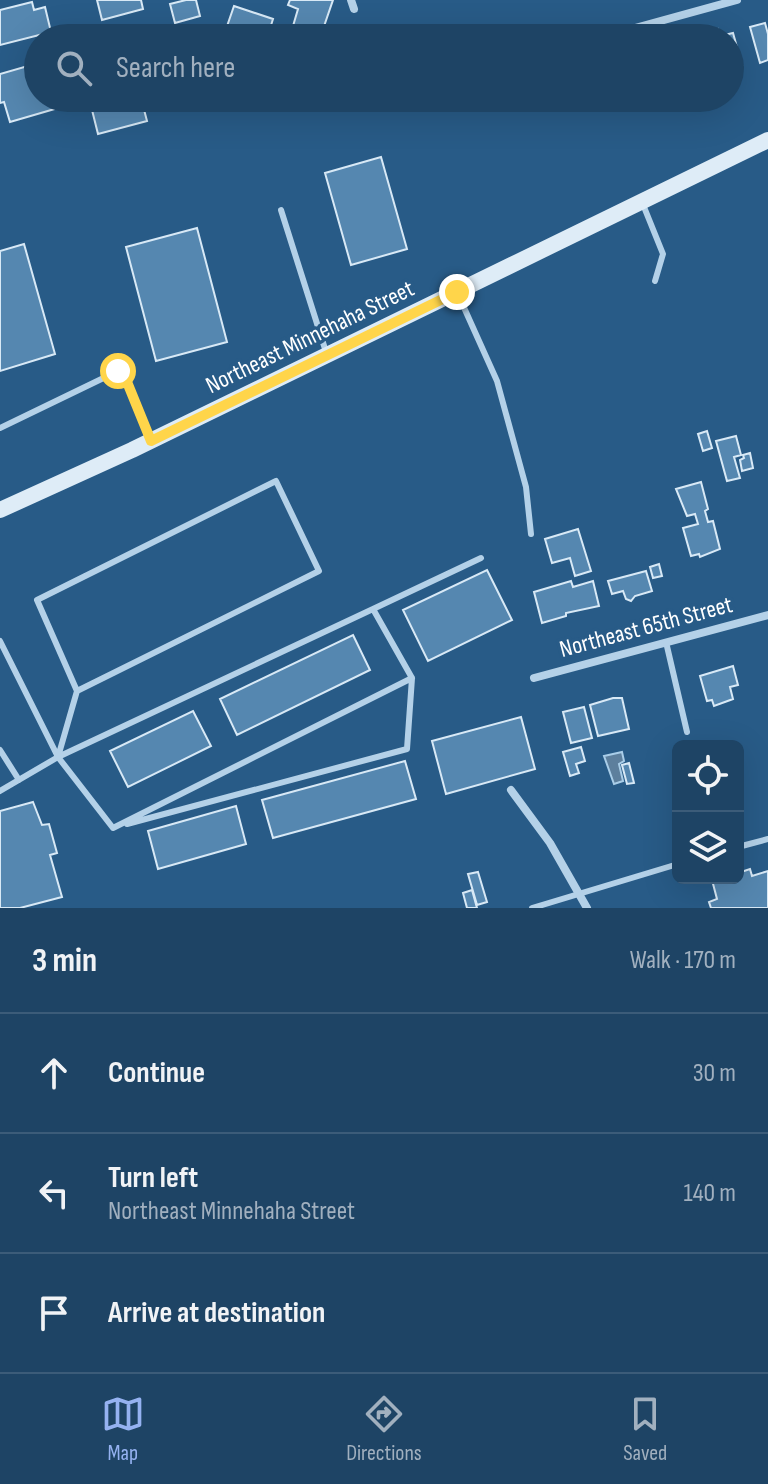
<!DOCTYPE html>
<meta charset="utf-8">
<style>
:root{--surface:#1e4465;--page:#2b4e6e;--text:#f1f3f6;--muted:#a1b0bf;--line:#3c5c79;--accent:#95b2f1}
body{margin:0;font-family:"Sofia Sans Condensed",sans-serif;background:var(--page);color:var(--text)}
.controls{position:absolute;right:24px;bottom:24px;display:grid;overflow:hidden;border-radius:12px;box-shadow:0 8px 32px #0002}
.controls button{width:72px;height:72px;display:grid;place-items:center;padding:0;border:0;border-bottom:2px solid var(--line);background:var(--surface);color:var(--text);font:40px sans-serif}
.stop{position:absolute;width:24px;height:24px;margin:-18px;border:6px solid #ffd54a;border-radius:50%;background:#fff}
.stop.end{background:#ffd54a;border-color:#fff;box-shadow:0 2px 8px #0008}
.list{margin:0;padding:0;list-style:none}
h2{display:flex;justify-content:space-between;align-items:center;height:104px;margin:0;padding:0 32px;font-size:34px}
h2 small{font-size:26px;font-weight:400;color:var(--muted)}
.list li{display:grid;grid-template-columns:52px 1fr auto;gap:24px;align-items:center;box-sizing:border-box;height:120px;padding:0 32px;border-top:2px solid var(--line)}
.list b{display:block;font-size:30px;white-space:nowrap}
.list p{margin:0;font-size:26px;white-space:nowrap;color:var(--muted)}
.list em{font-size:26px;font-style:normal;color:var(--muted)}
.icon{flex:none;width:44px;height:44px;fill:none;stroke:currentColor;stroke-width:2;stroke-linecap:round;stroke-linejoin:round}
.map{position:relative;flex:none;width:768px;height:908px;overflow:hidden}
.search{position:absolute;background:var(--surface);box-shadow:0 8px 32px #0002;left:24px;right:24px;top:24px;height:88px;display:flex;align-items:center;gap:20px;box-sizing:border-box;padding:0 28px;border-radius:44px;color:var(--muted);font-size:30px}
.sheet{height:464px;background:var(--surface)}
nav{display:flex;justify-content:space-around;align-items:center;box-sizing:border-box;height:112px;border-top:2px solid var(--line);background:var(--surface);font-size:22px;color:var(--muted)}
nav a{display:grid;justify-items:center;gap:4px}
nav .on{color:var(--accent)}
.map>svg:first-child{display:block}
.water{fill:#5d7f9d;stroke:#a9cde8;stroke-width:2}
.building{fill:#5587b0;stroke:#d8e9f6;stroke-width:2}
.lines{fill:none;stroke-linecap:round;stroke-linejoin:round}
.service{stroke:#b4d1e8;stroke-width:6}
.minor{stroke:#b4d1e8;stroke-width:8}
.secondary{stroke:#deecf7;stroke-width:16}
.route{stroke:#ffd54a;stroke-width:10}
.labels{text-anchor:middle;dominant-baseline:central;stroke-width:7;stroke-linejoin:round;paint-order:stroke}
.street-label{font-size:24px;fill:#fff;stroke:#285b87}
</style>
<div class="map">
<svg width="768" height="908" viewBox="0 0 768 908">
<rect width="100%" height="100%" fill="#285b87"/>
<path class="water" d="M622,752L624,761L619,764L623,781L614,784L604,756Z"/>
<path class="building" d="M97,0H141L143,9L102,20Z
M186,0H196L200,16L175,23L170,4Z
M290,0H333L321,35L293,26L298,9L288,5Z
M32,2L34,10L45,7L51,32L0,45V10Z
M234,6L273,19L267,38H232L224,35Z
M765,23L768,34V60L760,63L750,27Z
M718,29L720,36L733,33L742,65L730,69V38H711L709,32Z
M38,63V98H81L82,101L10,122L4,102L0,103V74Z
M135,98H141L147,121L98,134L92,110Z
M381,157L407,249L351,265L325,173Z
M197,228L227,342L156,361L126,247Z
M24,244L55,354L0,371V251Z
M707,431L712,448L703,451L698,434Z
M736,436L741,455L734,457L740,478L727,481L716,441Z
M750,453L753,468L742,471L740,460L744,458L743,455Z
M701,482L708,509L705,511L708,522L713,521L720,549L700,557L699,554L691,556L683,528L698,524L695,514L687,516L676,489Z
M578,529L591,571L575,576L570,558L552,563L545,539Z
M659,564L662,576L653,578L650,567Z
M487,570L512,620L428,661L403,610Z
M646,571L652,591L635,596L631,601L626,599L623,591L612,594L608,581Z
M571,581L573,587L593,581L599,606L566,613V616L542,623L534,592Z
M353,635L370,670L237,735L220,699Z
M733,666L738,685L730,687L733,699L714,706L712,700L707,701L700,676Z
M613,698H622L629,729L598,736L590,705Z
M584,707L592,738L571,743L563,712Z
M193,711L211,746L128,787L110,751Z
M521,717L535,769L446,794L432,741Z
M581,747L585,761L576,764L579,773L570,776L563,752Z
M405,761L416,799L273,838L262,800Z
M629,763L634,783L627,784L622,765Z
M33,802L42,825L49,824L57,853L50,855L62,897L20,908H0V811Z
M236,806L246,844L158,869L148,831Z
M750,869L752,876L768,871V908H711L709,902L717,899L712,880L738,878V873Z
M478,872L487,902L477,905L468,874Z
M472,890L477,908H467L463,893Z"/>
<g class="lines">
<path class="service" d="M642,202L663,254L655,281
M281,210L326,352
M457,292L497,381L526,487L531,534
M0,428L118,371L125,377L150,437
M373,609L481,558
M0,641L58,757L113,828L412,678L373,609L58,757L0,791
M666,642L687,732
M0,750L19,780
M58,757L77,691L319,571L276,481L37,600L77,691
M127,824L407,749L412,678
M738,847L768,839
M532,908L678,864"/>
<path class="minor" d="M351,0L354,9
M635,28L737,0
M534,678L768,615
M511,790L550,843L587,908"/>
<path class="secondary" d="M0,510L132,450L768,140"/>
</g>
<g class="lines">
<path class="route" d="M118,371L125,377L151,441L457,292"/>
</g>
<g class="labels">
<g class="street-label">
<text transform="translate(310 337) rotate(-26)">Northeast Minnehaha Street</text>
<text transform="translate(646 627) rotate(-15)">Northeast 65th Street</text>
</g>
</g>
</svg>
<div class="controls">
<button><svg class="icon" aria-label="locate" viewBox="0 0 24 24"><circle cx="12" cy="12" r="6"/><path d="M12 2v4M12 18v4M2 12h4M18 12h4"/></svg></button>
<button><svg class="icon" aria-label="layers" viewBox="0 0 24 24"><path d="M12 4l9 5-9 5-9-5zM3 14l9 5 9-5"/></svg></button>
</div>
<div class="stop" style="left:118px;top:371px"></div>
<div class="stop end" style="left:457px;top:292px"></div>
<div class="search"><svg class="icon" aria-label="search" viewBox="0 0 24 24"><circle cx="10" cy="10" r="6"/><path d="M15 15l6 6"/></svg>Search here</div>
</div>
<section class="sheet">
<h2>3 min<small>Walk · 170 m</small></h2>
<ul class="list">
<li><svg class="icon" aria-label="ahead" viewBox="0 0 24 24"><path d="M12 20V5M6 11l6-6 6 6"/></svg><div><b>Continue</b></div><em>30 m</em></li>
<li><svg class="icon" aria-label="left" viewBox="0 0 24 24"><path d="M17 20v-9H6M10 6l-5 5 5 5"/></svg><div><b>Turn left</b><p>Northeast Minnehaha Street</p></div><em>140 m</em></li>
<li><svg class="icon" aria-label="arrive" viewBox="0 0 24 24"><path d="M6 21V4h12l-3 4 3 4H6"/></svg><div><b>Arrive at destination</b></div></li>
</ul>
</section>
<nav>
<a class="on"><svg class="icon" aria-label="map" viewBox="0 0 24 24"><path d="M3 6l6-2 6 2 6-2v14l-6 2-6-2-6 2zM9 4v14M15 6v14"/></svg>Map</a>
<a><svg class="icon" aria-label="directions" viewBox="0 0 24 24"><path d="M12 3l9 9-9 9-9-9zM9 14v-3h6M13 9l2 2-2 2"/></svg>Directions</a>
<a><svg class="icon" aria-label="saved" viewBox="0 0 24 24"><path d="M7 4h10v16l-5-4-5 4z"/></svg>Saved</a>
</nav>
